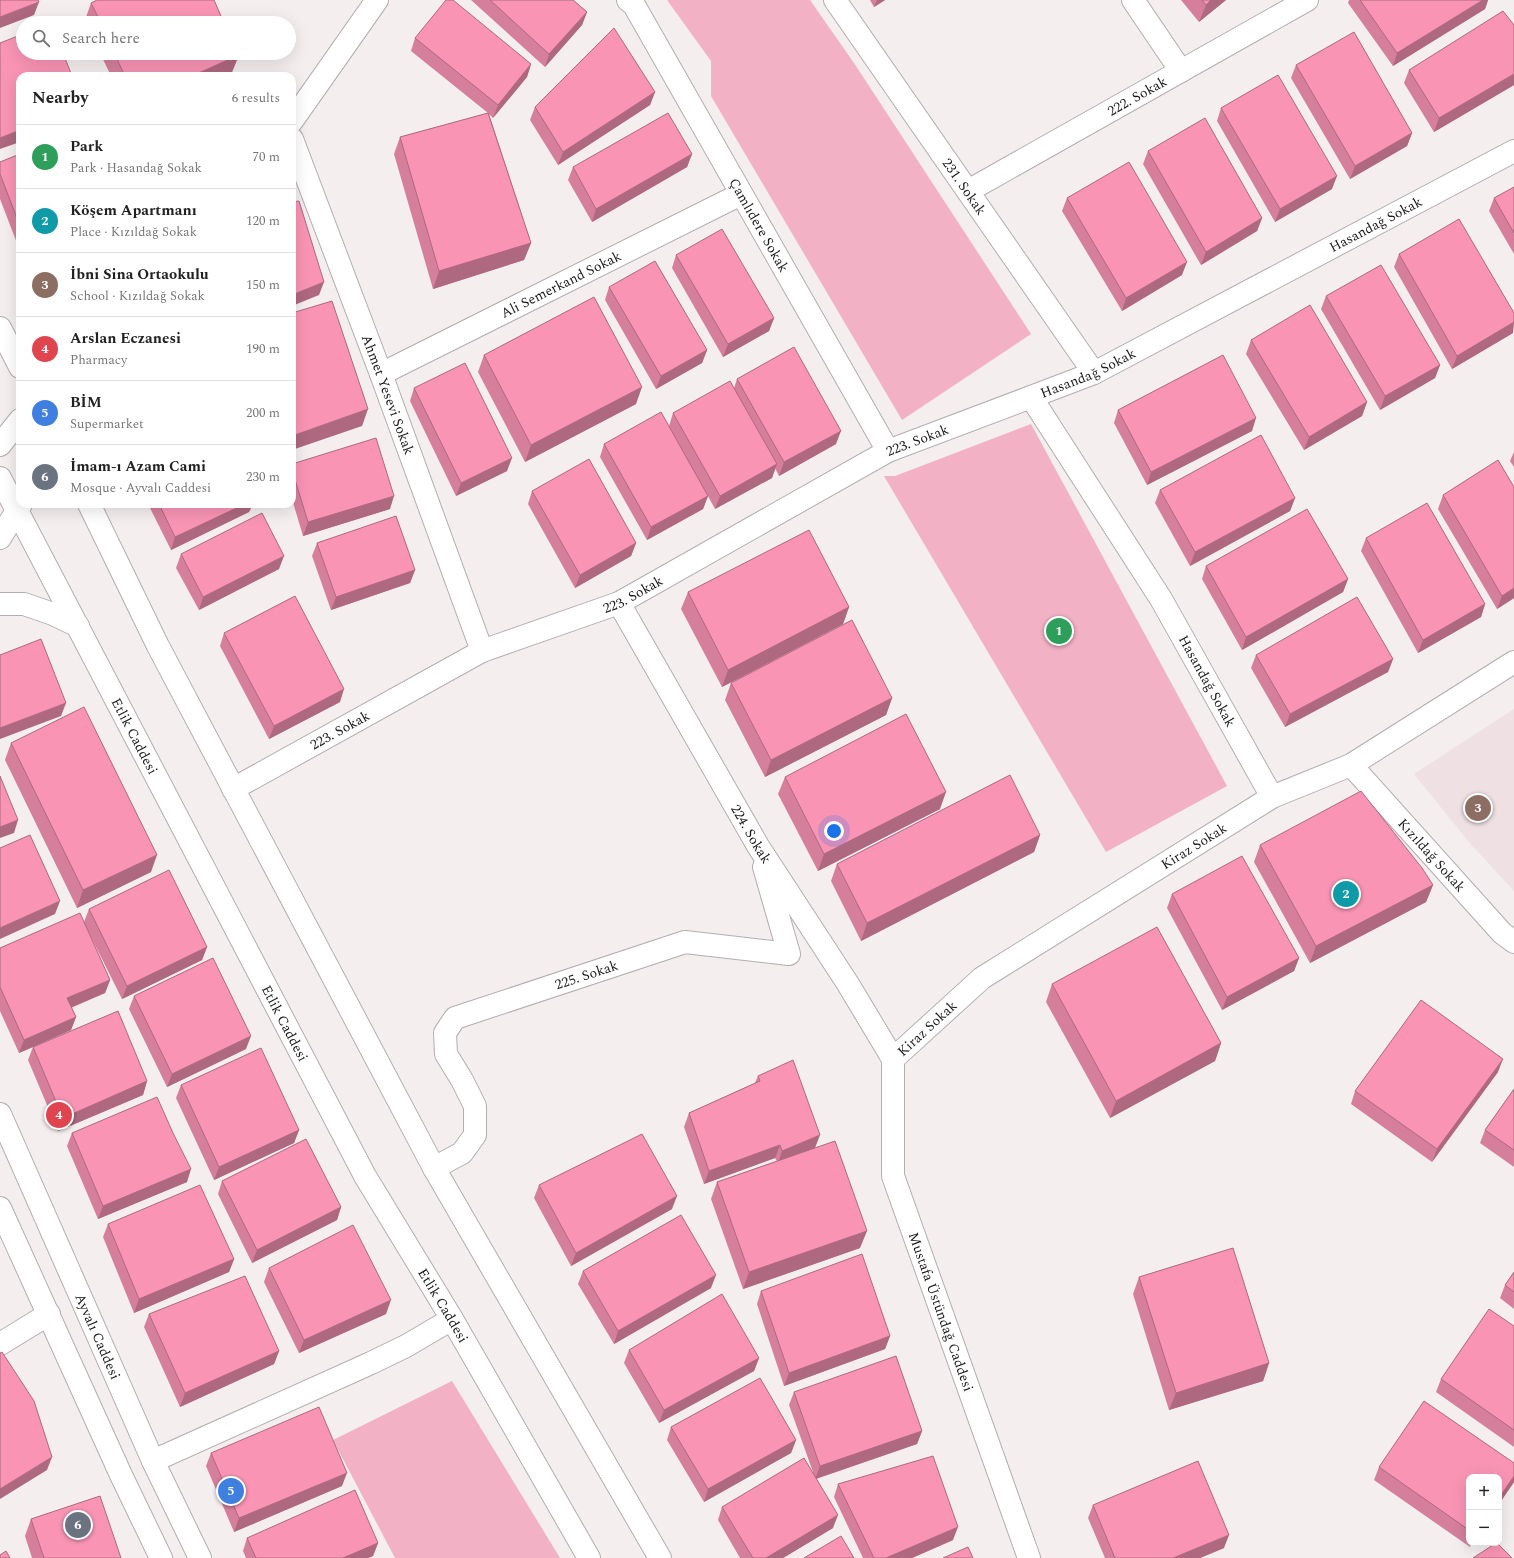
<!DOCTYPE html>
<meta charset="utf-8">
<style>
:root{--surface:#fff;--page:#f6f6f6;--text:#222;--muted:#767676;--line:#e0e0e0;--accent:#7c3aed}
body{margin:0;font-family:Spectral,serif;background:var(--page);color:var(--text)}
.controls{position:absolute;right:12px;bottom:12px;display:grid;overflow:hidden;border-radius:8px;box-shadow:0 4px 16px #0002}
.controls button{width:36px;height:36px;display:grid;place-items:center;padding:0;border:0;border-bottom:1px solid var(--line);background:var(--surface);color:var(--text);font:20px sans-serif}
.you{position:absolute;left:834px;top:831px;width:14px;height:14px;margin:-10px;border:3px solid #fff;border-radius:50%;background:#1a73e8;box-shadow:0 0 0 6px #1a73e833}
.badge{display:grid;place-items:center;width:26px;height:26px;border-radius:50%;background:var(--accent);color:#fff;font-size:13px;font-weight:700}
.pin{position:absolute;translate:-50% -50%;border:2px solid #fff;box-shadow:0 1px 4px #0006}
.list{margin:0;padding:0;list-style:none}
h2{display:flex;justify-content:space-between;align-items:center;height:52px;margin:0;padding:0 16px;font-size:17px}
h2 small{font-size:13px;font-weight:400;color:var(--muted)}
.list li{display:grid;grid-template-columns:26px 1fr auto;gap:12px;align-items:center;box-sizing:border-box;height:64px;padding:0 16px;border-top:1px solid var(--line)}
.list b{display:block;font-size:15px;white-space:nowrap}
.list p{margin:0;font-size:13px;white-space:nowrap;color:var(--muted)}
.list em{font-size:13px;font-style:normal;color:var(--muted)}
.icon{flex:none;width:22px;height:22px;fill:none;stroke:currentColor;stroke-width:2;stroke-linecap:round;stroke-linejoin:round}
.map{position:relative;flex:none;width:1514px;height:1558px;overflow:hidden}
.search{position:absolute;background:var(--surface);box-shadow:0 4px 16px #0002;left:16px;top:16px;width:280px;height:44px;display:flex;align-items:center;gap:10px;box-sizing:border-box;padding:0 14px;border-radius:22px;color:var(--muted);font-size:15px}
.panel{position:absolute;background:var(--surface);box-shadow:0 4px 16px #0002;left:16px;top:72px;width:280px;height:436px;border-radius:12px}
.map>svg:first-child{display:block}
.built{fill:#efe0e4}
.green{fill:#f2b1c5}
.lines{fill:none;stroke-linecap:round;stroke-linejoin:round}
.minor-casing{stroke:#b3adae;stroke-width:24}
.tertiary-casing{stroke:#b3adae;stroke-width:24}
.secondary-casing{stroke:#b3adae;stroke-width:24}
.primary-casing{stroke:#b3adae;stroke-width:24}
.minor{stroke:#fff;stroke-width:22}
.tertiary{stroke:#fff;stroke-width:22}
.secondary{stroke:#fff;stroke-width:22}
.primary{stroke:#fff;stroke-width:22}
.wall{fill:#d67f9c}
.shaded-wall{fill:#ae687f}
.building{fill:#f994b5;stroke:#ae687f}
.labels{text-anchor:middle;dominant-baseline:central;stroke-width:3;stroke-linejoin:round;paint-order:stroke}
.street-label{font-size:14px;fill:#1a1818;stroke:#fff}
</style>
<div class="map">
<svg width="1514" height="1558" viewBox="0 0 1514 1558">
<rect width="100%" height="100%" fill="#f4eeef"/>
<path class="built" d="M1514,709V891L1469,842L1414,774Z"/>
<path class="green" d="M667,0H810L856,66L1031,334L902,420L711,96V61Z
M1031,424L1227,786L1106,852L884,476H895Z
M452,1381L560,1558H395L333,1440Z"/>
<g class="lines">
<g class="minor-casing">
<g id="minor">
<path id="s1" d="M628,0L634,5L888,451"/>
<path id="s2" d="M835,0L1094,373"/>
<path d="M1133,0L1181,71"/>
<path id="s3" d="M292,139L381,374L482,651"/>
<path id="s4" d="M968,191L1307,0"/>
<path id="s5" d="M381,374L741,194"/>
<path id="s6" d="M619,603L758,846L848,984L893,1059L982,978L1272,797L1351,765L1514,662"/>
<path id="s7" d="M233,789L482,651L619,603L888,451L1031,397"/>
<path id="s8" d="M1272,797L1161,599L1031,397L1094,373L1514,151"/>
<path id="s9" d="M434,1168L462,1153L475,1135V1106L462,1080L446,1054L445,1033L455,1018L685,942L789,954L764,867"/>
<path d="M0,1344L49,1314"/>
<path d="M153,1461L371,1363L406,1346L452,1319"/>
</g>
</g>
<g class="tertiary-casing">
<g id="tertiary">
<path id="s10" d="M1351,765L1502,933L1514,942"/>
<path id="s11" d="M893,1059V1176L1029,1558"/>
</g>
</g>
<g class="secondary-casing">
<g id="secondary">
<path d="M292,121L377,0"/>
<path d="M0,445L20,420"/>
<path d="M0,538L21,504"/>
<path d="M0,604H24L53,614L78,626"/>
<path id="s12" d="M0,1114L153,1461L200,1558"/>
<path d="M0,1208L121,1475L161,1558"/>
</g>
</g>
<g class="primary-casing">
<g id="primary">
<path d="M0,328L20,367"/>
<path id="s13" d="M0,478L365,1176L452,1319L589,1558"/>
<path d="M89,504L158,646L434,1168L660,1558"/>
</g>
</g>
<use href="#minor" class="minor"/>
<use href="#tertiary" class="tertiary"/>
<use href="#secondary" class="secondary"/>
<use href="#primary" class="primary"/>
</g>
<path class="wall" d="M471,0H573L587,12L582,25L545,67Z
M870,0H885L874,7Z
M1181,0H1226L1199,22Z
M1349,0H1488L1485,9L1393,66L1348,3Z
M91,3L224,23H87L85,20Z
M1514,25V85L1434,132L1404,83L1409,70Z
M415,38L531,64L527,77L493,118L489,114L531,243L524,260L433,289L394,154L400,137L488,113L411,51Z
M100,53H238L239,55L232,72L224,76H111Z
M1296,65L1412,133L1407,146L1350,179L1291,78Z
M655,92L650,105L558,165L530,120L535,107Z
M1221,108L1332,189L1275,222L1217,121Z
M1148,151L1262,218L1257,231L1201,265L1143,164Z
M20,154V251L0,199V162Z
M692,154L687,167L592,222L568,180L573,167Z
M1514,187V254L1489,211L1494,198Z
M1067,198L1182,275L1122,311L1062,211Z
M1399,254L1513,333L1452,369L1394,267Z
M676,255L774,318L769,331L723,357L672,268Z
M609,287L707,350L702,363L656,389L605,300Z
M1326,296L1440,365L1435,378L1380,410L1321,309Z
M1251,340L1367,402L1362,416L1304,450L1246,354Z
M484,355L636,404L525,462L478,372Z
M737,379L836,444L779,476L775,468L772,478L715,509L708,496L703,509L647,540L600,457L604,444L669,426L673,413L734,388Z
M414,388L507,471L456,496L410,401Z
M1118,410L1252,431L1147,485L1114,423Z
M1514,452V467L1510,461Z
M292,464L390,509L303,536L292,499Z
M1514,487V598L1497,609L1438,509L1443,495Z
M1160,490L1295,498L1290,511L1190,566L1155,503Z
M532,491L636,543L631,556L575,588L528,504Z
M148,504H253L249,512L171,550Z
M1366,538L1485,604L1481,617L1418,653L1361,551Z
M317,543L415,570L410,583L331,610L312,556Z
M181,554L279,569L199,610L176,568Z
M1206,566L1348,579L1343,592L1242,650L1202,579Z
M688,592L849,607L843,624L722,687L681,609Z
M224,633L340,702L269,739L220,646Z
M1256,655L1393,659L1388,672L1285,727L1251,668Z
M731,683L892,698L886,715L765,777L725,700Z
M11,743L151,872L77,908L5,760Z
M785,777L940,809L818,871L778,794Z
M1040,835L1034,852L861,941L831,881L837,864Z
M1260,845L1433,885L1426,902L1310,963L1254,862Z
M1172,894L1299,958L1294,971L1222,1010L1167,908Z
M89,909L207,947L202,960L122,999L84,923L110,980L105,993L71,1008L76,1017L71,1030L34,1046L147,1081L143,1095L58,1131L28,1060L33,1047L19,1053L0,1011V948L84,922Z
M1052,984L1221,1043L1215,1061L1110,1118L1046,1002Z
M134,996L246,1049L167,1087L129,1009Z
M1498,1072L1432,1162L1351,1104L1355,1091Z
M758,1076L815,1148L860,1248L743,1289L711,1199L717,1182L777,1161L775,1158L704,1184L684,1127L689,1113L755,1083Z
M181,1085L299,1130L294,1143L214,1180L176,1098Z
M1514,1089V1167L1480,1143L1485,1130Z
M72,1133H173L187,1182L98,1219L67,1146Z
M222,1181L341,1207L337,1220L252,1263L218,1194Z
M539,1185L672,1209L571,1266L534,1198Z
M108,1224L234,1259L229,1272L134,1313L103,1237Z
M269,1268L386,1314L299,1353L264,1282Z
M583,1271L711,1288L614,1344L578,1284Z
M1514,1272V1309L1500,1298L1505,1285Z
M1139,1277L1269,1363L1263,1381L1169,1410L1133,1294Z
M761,1291L890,1336L885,1349L784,1386L757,1304Z
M149,1314L279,1351L274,1364L180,1407L144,1327Z
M1514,1326V1447L1436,1392L1441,1379Z
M629,1350L759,1358L754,1371L659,1423L624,1363Z
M794,1392L922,1431L917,1444L816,1479L833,1528L783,1558H740L718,1520L722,1507L813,1472L789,1405Z
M671,1427L796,1440L791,1453L704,1502L667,1440Z
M211,1453L342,1486L234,1532L206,1466Z
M1514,1463V1482L1499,1504V1477H1469V1543H1472L1470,1547L1374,1480L1379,1467Z
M838,1484L953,1540L912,1558H863L834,1497Z
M1093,1505L1224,1548L1200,1558H1105L1088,1518Z
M31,1519L121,1558H32L25,1536Z
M247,1538L378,1543L373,1556L368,1558H246L243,1551Z"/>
<path class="shaded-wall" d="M877,0H885L874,7Z
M1211,0H1226L1199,22L1206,5Z
M1483,0H1488L1485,9L1393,66L1397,53Z
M39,2L34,15L0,28V17Z
M587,12L582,25L545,67L549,54Z
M239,55L232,72L224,76H192Z
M531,64L527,77L493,118L498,105Z
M1514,74V85L1434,132L1439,118Z
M655,92L650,105L558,165L563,152Z
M20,130V142L0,149V138Z
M1412,133L1407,146L1350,179L1355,166Z
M692,154L687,167L592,222L596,209Z
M1337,176L1332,189L1275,222L1280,209Z
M1262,218L1257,231L1201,265L1206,252Z
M531,243L524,260L433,289L439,271Z
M1187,262L1182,275L1122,311L1126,298Z
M324,282L319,295L292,306V295Z
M774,318L769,331L723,357L728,344Z
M1514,322L1513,333L1452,369L1457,356Z
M707,350L702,363L656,389L661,376Z
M1440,365L1435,378L1380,410L1385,396Z
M642,387L636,404L525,462L531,445Z
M1367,402L1362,416L1304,450L1309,437Z
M368,409L362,426L292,450V436Z
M1256,418L1252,431L1147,485L1151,472Z
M841,431L836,444L779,476L784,462Z
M512,458L507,471L456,496L461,483Z
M777,464L772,478L715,509L720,496Z
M394,496L390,509L303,536L308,522Z
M708,496L703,509L647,540L651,527Z
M1295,498L1290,511L1190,566L1195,552Z
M245,504H253L249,512L171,550L175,537Z
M636,543L631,556L575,588L580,575Z
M284,556L279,569L199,610L203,597Z
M415,570L410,583L331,610L336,597Z
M1348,579L1343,592L1242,650L1246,637Z
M1514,588V598L1497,609L1502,596Z
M1485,604L1481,617L1418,653L1423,640Z
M849,607L843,624L722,687L728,670Z
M1393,659L1388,672L1285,727L1290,714Z
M344,689L340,702L269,739L274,726Z
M892,698L886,715L765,777L771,760Z
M66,703L61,716L0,739V728Z
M946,792L940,809L818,871L824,854Z
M18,820L14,833L0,838V827Z
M1040,835L1034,852L861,941L867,923Z
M157,855L151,872L77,908L83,890Z
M1433,885L1426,902L1310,963L1316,946Z
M60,901L55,914L0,939V928Z
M207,947L202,960L122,999L127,986Z
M1299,958L1294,971L1222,1010L1227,997Z
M110,980L105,993L62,1011L67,998Z
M76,1017L71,1030L19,1053L24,1040Z
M251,1036L246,1049L167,1087L172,1074Z
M1221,1043L1215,1061L1110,1118L1116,1101Z
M1503,1059L1498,1072L1432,1162L1437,1149Z
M147,1081L143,1095L58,1131L63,1118Z
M299,1130L294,1143L214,1180L219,1167Z
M820,1135L815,1148L778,1164L782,1151Z
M780,1145L775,1158L704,1184L709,1171Z
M191,1169L187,1182L98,1219L103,1206Z
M677,1196L672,1209L571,1266L576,1253Z
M341,1207L337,1220L252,1263L257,1250Z
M867,1231L860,1248L743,1289L749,1272Z
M234,1259L229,1272L134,1313L139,1299Z
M716,1275L711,1288L614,1344L618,1331Z
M391,1300L386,1314L299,1353L304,1340Z
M890,1336L885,1349L784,1386L789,1373Z
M279,1351L274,1364L180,1407L185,1393Z
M759,1358L754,1371L659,1423L664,1410Z
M1269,1363L1263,1381L1169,1410L1176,1393Z
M922,1431L917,1444L815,1479L820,1466Z
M796,1440L791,1453L704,1502L708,1489Z
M52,1457L47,1470L0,1499V1489Z
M347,1473L342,1486L234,1532L239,1518Z
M1514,1476V1482L1499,1504V1498Z
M838,1515L833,1528L783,1558H766Z
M958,1527L953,1540L912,1558H886Z
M1229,1535L1224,1548L1200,1558H1173Z
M378,1543L373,1556L368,1558H343Z"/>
<path class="building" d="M0,0H38L39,2L0,17Z
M97,0H214L224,23H101L91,3Z
M446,0H453L531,64L498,105L415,38Z
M490,0H573L587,12L549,54Z
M1202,0H1211L1206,5Z
M1360,0H1483L1397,53Z
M1503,11L1514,25V74L1439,118L1409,70Z
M614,28L655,92L563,152L535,107Z
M1354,32L1412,133L1355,166L1296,65Z
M23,34V53H63L72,76H20V130L0,138V43Z
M114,53H238L239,55L192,76H125Z
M1278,75L1337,176L1280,209L1221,108Z
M488,113L531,243L439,271L400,137Z
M668,113L692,154L596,209L573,167Z
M1205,118L1262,218L1206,252L1148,151Z
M20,154V226L0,174V162Z
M1129,162L1187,262L1126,298L1067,198Z
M1514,187V233L1494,198Z
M299,201L324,282L292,295V202Z
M1459,219L1514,313V322L1457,356L1399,254Z
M722,229L774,318L728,344L676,255Z
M655,261L707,350L661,376L609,287Z
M1381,265L1440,365L1385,396L1326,296Z
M594,297L642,387L531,445L484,355Z
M332,301L368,409L292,436V313Z
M1310,305L1367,402L1309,437L1251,340Z
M794,347L841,431L784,462L737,379Z
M1223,355L1256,418L1151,472L1118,410Z
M465,363L512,458L461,483L414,388Z
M730,381L777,464L720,496L673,413Z
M661,412L708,496L651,527L604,444Z
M1261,435L1295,498L1195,552L1160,490Z
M376,438L394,496L308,522L292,470V464Z
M589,459L636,543L580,575L532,491Z
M1498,460L1514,487V588L1502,596L1443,495Z
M1427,503L1485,604L1423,640L1366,538Z
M159,504H245L175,537Z
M1307,509L1348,579L1246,637L1206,566Z
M262,513L284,556L203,597L181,554Z
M396,516L415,570L336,597L317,543Z
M809,530L849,607L728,670L688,592Z
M295,596L344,689L274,726L224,633Z
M1357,597L1393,659L1290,714L1256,655Z
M852,620L892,698L771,760L731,683Z
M41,639L66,703L0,728V655Z
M84,707L157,855L83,890L11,743Z
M906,714L946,792L824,854L785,777Z
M1010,775L1040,835L867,923L837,864Z
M0,776L18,820L0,827Z
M1361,791L1422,868L1433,885L1316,946L1260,845Z
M30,835L60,901L0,928V848Z
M1242,856L1299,958L1227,997L1172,894Z
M169,870L207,947L127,986L89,909Z
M80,913L110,980L67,998L76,1017L24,1040L0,987V948Z
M1157,927L1221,1043L1116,1101L1052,984Z
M213,958L251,1036L172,1074L134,996Z
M1421,1000L1503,1059L1437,1149L1355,1091Z
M118,1011L147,1081L63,1118L33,1047Z
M261,1048L299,1130L219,1167L181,1085Z
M793,1060L820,1135L782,1151L780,1145L709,1171L689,1113L760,1081L758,1076Z
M1514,1089V1150L1485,1130Z
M157,1097L173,1133L191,1169L103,1206L72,1133Z
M642,1134L677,1196L576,1253L539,1185Z
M306,1139L341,1207L257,1250L222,1181Z
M835,1141L867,1231L749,1272L717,1182Z
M200,1185L234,1259L139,1299L108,1224Z
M681,1215L716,1275L618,1331L583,1271Z
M353,1225L391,1300L304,1340L269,1268Z
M1233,1248L1269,1363L1176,1393L1139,1277Z
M862,1254L890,1336L789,1373L761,1291Z
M1514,1272V1292L1505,1285Z
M245,1276L279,1351L185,1393L149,1314Z
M722,1294L759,1358L664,1410L629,1350Z
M1489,1309L1514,1326V1430L1441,1379Z
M2,1352L34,1401L52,1457L0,1489V1353Z
M896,1356L922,1431L820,1466L794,1392Z
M760,1378L796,1440L708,1489L671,1427Z
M1424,1401L1514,1463V1476L1499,1498V1477H1469V1530L1379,1467Z
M319,1407L347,1473L239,1518L211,1453Z
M933,1456L958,1527L886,1558H874L838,1484Z
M804,1458L838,1515L766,1558H753L722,1507Z
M1198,1461L1229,1535L1173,1558H1115L1093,1505Z
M355,1490L378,1543L343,1558H256L247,1538Z
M100,1496L121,1558H44L31,1519Z
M841,1536L854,1558H804Z
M1496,1543H1497L1512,1558H1473Z
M968,1547L973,1558H943Z
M6,1551L10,1558H0V1555Z"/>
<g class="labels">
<g class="street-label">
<text stroke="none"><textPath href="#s4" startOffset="194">222. Sokak</textPath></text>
<text stroke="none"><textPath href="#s2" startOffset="227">231. Sokak</textPath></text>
<text stroke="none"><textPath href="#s8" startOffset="853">Hasandağ Sokak</textPath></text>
<text stroke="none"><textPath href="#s1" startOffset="261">Çamlıdere Sokak</textPath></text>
<text stroke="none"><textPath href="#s5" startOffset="201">Ali Semerkand Sokak</textPath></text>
<text stroke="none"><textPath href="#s8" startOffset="529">Hasandağ Sokak</textPath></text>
<text stroke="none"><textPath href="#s3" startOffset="273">Ahmet Yesevi Sokak</textPath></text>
<text stroke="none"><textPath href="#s7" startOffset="770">223. Sokak</textPath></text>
<text stroke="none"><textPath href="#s7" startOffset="446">223. Sokak</textPath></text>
<text transform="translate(1207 681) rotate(61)">Hasandağ Sokak</text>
<text stroke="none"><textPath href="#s7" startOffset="122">223. Sokak</textPath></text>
<text stroke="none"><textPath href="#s13" startOffset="291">Etlik Caddesi</textPath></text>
<text stroke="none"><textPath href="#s6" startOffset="266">224. Sokak</textPath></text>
<text stroke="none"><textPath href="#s6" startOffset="902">Kiraz Sokak</textPath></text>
<text stroke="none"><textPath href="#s10" startOffset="121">Kızıldağ Sokak</textPath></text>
<text stroke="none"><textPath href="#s9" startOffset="320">225. Sokak</textPath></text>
<text stroke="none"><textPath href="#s13" startOffset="615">Etlik Caddesi</textPath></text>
<text stroke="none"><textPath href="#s6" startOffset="578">Kiraz Sokak</textPath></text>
<text stroke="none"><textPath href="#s13" startOffset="939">Etlik Caddesi</textPath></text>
<text stroke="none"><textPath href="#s11" startOffset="261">Mustafa Üstündağ Caddesi</textPath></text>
<text stroke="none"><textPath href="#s12" startOffset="243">Ayvalı Caddesi</textPath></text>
</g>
</g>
</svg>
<div class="controls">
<button>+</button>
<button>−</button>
</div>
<div class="you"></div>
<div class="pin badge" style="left:1059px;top:631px;background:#2e9e5b">1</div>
<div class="pin badge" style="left:1346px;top:894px;background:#0f9aa8">2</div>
<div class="pin badge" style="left:1478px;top:808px;background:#8d6e63">3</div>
<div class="pin badge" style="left:59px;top:1115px;background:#e0444e">4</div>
<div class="pin badge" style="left:231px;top:1491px;background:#3f7fe0">5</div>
<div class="pin badge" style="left:78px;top:1525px;background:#6b7280">6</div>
<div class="search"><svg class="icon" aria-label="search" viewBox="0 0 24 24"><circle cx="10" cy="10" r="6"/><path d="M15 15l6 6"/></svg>Search here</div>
<section class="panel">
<h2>Nearby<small>6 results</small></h2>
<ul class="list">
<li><span class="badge" style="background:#2e9e5b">1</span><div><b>Park</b><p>Park · Hasandağ Sokak</p></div><em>70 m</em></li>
<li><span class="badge" style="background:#0f9aa8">2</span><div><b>Köşem Apartmanı</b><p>Place · Kızıldağ Sokak</p></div><em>120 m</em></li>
<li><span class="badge" style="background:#8d6e63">3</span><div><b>İbni Sina Ortaokulu</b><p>School · Kızıldağ Sokak</p></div><em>150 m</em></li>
<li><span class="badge" style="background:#e0444e">4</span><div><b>Arslan Eczanesi</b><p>Pharmacy</p></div><em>190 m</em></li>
<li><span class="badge" style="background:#3f7fe0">5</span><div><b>BİM</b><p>Supermarket</p></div><em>200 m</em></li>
<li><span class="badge" style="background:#6b7280">6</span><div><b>İmam-ı Azam Cami</b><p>Mosque · Ayvalı Caddesi</p></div><em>230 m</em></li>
</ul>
</section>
</div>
